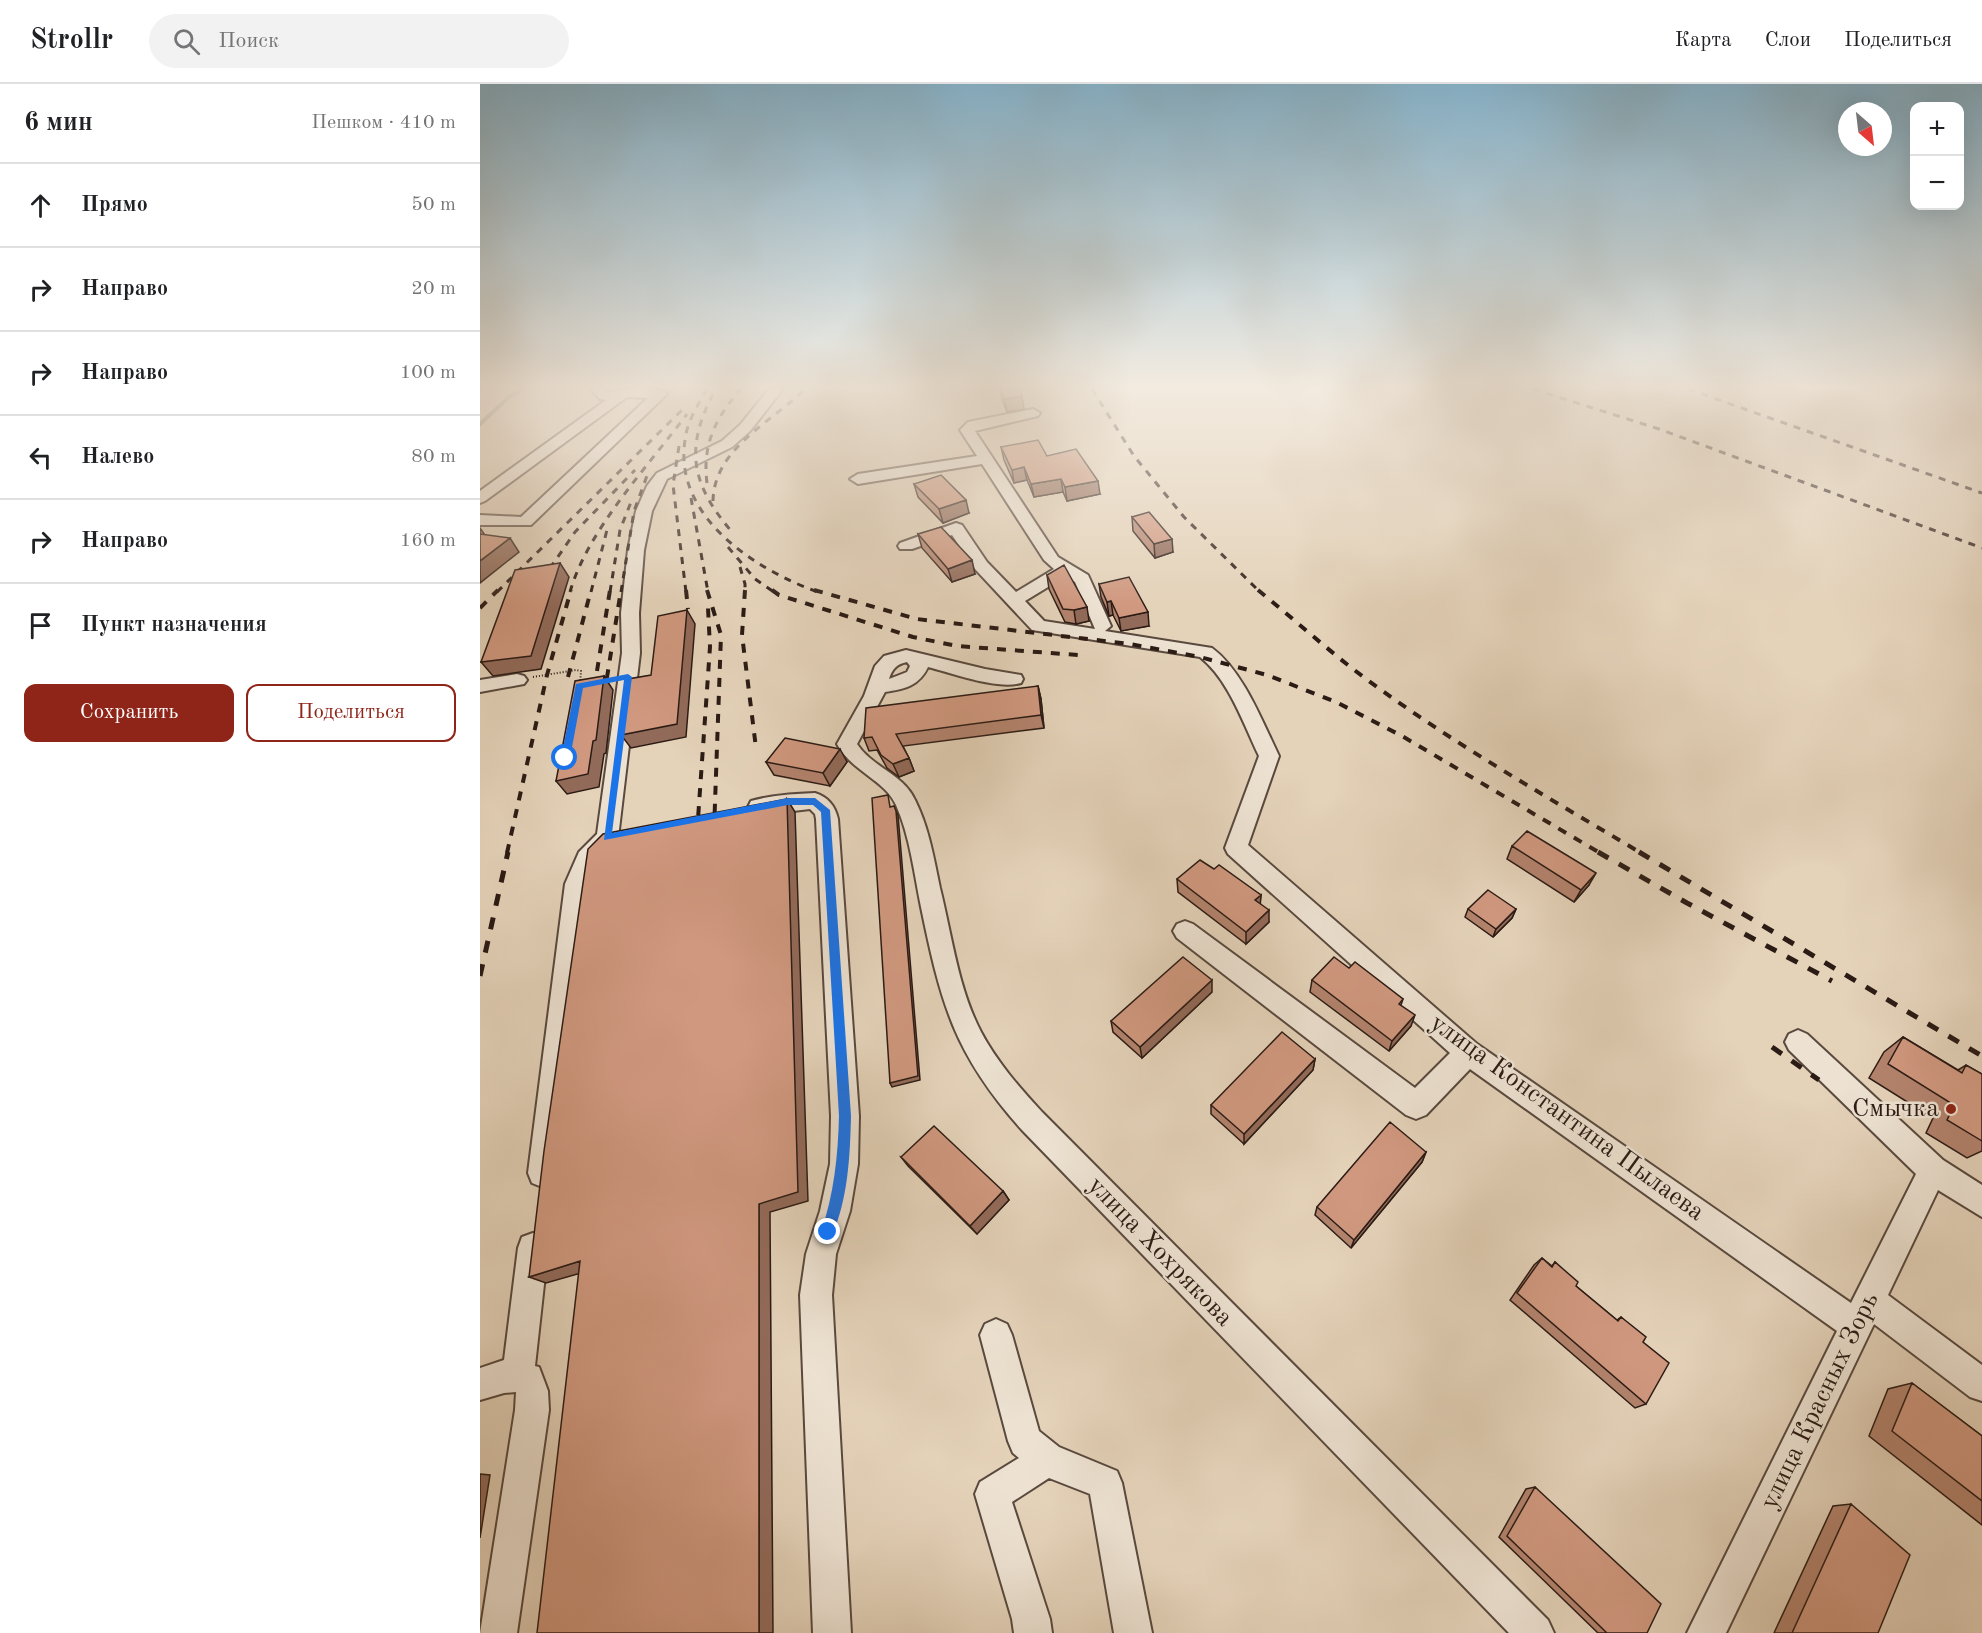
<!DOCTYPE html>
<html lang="ru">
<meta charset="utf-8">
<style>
:root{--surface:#fff;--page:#f2f2f2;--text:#202124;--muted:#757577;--line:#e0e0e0;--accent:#8f2418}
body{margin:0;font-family:"Old Standard TT",serif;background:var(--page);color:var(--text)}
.controls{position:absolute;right:18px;top:18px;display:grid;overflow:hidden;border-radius:12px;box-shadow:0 6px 24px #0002}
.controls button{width:54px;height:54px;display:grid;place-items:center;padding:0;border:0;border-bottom:2px solid var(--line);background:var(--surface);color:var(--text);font:30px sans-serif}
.compass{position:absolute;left:1358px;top:18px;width:54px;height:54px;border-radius:50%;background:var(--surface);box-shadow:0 6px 24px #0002;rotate:152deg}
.stop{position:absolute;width:18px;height:18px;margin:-14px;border:4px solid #1a73e8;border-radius:50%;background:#fff}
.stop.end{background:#1a73e8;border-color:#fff;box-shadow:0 2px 6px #0008}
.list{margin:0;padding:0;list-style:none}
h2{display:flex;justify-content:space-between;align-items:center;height:78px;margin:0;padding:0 24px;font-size:26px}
h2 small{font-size:20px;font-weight:400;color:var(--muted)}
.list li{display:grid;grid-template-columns:39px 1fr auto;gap:18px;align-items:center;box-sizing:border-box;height:84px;padding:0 24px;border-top:2px solid var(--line)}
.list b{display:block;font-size:22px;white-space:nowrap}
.list em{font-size:20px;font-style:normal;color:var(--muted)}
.actions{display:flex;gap:12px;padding:18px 24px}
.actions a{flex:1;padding:14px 0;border:2px solid var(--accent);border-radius:12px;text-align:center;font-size:21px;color:var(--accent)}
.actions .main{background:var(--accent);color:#fff}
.icon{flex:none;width:33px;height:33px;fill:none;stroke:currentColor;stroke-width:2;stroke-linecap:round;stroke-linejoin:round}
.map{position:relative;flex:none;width:1502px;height:1549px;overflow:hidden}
header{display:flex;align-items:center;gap:36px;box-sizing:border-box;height:84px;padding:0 30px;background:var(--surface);border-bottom:2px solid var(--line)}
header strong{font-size:28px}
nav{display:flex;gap:33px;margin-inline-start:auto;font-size:21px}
.search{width:420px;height:54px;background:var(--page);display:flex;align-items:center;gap:15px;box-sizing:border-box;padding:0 21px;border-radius:33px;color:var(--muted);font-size:22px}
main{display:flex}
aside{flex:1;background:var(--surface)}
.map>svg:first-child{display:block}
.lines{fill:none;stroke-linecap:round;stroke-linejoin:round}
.stream{stroke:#6b7970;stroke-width:4}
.minor-casing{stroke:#59493e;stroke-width:4}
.path{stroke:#2b1b15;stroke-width:2;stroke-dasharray:1 2;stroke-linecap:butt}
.minor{fill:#ede2d2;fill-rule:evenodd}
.rail-far2{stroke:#2b1b15;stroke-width:3;stroke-dasharray:7 7;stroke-linecap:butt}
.rail-far1{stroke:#2b1b15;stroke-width:4;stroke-dasharray:9 9;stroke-linecap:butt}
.rail{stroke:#2b1b15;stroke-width:5;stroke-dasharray:12 12;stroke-linecap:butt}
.wall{fill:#b3836d;stroke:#2b1b15;stroke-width:1.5}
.shaded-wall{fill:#926a59;stroke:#2b1b15;stroke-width:1.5}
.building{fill:#d0987f;stroke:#2b1b15;stroke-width:1.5}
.route{fill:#1a73e8}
.poi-dot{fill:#8f2418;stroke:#ede2d2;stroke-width:2}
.labels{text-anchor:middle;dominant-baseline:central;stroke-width:5;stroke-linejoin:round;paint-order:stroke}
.near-poi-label{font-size:26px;fill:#2b1b15;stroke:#ede2d2;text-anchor:end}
.near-street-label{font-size:26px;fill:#2b1b15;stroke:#ede2d2}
</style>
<header>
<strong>Strollr</strong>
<div class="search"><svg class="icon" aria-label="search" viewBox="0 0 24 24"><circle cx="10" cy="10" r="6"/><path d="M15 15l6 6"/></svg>Поиск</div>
<nav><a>Карта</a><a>Слои</a><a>Поделиться</a></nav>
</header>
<main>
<aside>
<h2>6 мин<small>Пешком · 410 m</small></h2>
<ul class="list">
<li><svg class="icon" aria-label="ahead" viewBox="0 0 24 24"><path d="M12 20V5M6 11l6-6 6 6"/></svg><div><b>Прямо</b></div><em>50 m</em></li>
<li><svg class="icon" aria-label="right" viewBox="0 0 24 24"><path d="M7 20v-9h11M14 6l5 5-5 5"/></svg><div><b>Направо</b></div><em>20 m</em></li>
<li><svg class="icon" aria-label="right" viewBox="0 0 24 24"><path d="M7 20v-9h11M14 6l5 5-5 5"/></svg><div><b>Направо</b></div><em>100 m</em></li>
<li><svg class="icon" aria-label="left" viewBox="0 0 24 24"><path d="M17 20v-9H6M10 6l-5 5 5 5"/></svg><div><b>Налево</b></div><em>80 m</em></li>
<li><svg class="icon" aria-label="right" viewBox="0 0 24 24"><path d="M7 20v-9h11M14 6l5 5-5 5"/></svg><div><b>Направо</b></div><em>160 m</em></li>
<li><svg class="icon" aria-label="arrive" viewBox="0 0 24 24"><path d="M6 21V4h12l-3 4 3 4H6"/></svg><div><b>Пункт назначения</b></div></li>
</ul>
<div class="actions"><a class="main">Сохранить</a><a>Поделиться</a></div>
</aside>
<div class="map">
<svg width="1502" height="1549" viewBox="0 0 1502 1549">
<rect width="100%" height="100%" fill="#e4d2b9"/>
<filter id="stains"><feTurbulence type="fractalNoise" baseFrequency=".00333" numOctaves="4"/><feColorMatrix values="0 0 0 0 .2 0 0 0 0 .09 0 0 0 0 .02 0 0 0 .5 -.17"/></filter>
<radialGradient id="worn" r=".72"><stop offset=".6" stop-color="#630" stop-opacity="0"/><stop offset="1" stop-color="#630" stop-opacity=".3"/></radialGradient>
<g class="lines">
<path class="stream" d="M0,340L29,313L42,305"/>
<g class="minor-casing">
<path id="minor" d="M110,305H125L128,308C141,305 177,301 187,310L51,441H0V431L41,433L168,314L147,313L5,417L0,419V407L126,316L120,315Z
M289,305H303L270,347L252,363L187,395L172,427L164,466L159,529L160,569L138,754L119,775L107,800L76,1089L72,1099L62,1103L52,1099L48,1089L85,800L99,768L117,750L142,569L141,529L148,466L156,427L167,402L177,389L242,357L260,341Z
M553,325L560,329L558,332L495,347L578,473L608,491L631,542L625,547L732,564C763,587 782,637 799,672L768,761L997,960L1371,1219L1436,1090L1309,966L1305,958L1309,950L1318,946L1327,950L1463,1076L1502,1101V1133L1458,1106L1408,1211L1502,1281V1317L1490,1313L1394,1240L1246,1549H1207L1357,1247L990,985L946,1031L936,1035L926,1031L697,854L693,847L697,840L705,837L713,840L935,1004L970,969L748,770L745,764L779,672C763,639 749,596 720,573L552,546L495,485L472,451L432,465H420L418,462L420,459L476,439L482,441L507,478L536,508L574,485L564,476L502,380L378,400L370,395L378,390L497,372L480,346L488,338ZM586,492L595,498L615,545L564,537L545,517Z
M426,566L505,585L541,591L543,595L541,599C517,606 472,589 448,583C439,602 425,605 405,608L377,660C392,683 423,690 435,716C449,744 454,775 460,804C472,852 478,904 501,948C517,978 539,1003 562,1028L1068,1536L1074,1549H1029L542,1046C474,970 461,920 441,823C434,789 430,752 416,721C405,696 371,687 357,660L384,612L395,582L404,572ZM427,578L430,582L427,588L409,595C412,585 417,580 427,578Z
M37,590L44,592L47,596L44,600L0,608V596Z
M335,709C348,713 355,722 358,735L379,1032L378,1080L370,1127L356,1170L352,1211L371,1549H333L320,1211L326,1170L340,1127L350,1080L351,1032L336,735L335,730L330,725L279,731L271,729L268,723L271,717C292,711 314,710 335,709Z
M53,1149L64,1153L68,1164L55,1282L59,1283L68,1307L69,1326L37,1549H0L35,1326L36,1308L24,1309L0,1316V1284L24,1276L38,1164L42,1153Z
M516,1235L527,1240L532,1251L559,1347L579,1363L637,1387L642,1399L672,1549H634L610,1410L569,1394L532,1418L570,1535L572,1549H534L532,1535L495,1410L500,1398L539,1374L533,1369L528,1357L500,1251L505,1240Z"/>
</g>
<path class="path" d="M53,593L96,586L101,587L100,600"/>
<use href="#minor" class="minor"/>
<path class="rail-far2" d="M227,305C218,321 207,337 205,356C193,433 276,486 338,508
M612,305L654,372L704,433L780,508
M1053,305L1179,345L1502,464
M1208,305L1502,409
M233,310C204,366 212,401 252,448
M199,362L193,401L206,508
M227,399C222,360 236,333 261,305
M211,414L228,508
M233,417C234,364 292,338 325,305
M248,463L275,495L294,508
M260,483L265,500V508
M62,496L95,448L155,386
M17,508L202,326
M90,508C107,447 169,381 207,330
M111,508L128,442
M130,508L140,446L151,418
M141,508L154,427L168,389"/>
<path class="rail-far1" d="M206,506L208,525
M227,506L241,551L234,747
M265,506L262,551L276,664
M292,506L299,511L433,553L477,562L598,571
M334,506L437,535L650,560L720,573L787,591L856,618L922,652L1120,769
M778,506C810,532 841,560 873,585C963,654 1064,711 1161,769
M0,524L18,506
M117,587L130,506
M88,593L111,506
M124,612L141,506
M217,749L230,563L228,524
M27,769L67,591L91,506"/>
<path class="rail" d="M1118,768L1207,819L1352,897
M1159,768L1502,972
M0,892L28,768
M1292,963L1339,996"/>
</g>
<path class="wall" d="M520,305L544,325L527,328L522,315Z
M521,363L567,372L620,410L587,417L583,408L554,413L547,396L534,399L524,376Z
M434,400L489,429L463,439L438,413Z
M652,433L693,468L675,474L653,447Z
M438,450L495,490L472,498L442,464Z
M567,491L609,537L596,540L585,538L569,505Z
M619,500L669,542L641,547L633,531L629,532L621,513Z
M558,602L561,615L564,644L423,662L429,674L434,687L419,693L407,684L397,666L389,667L384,654Z
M286,678H367L350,702L294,691Z
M1032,762L1109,801L1094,818L1027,775Z
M734,785L781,811L780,819L789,838L766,860L698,808L697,795Z
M988,825H1036L1032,834L1013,853L985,833Z
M869,884L923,915L921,921L931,942L909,967L830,908L832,896Z
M732,908L662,974L633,948L631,937Z
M1423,953L1478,986L1486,981L1502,990V1067L1487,1074L1446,1049L1453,1034L1389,994L1404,968Z
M835,975L833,986L764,1060L731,1030V1021Z
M946,1068L942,1078L871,1164L835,1131L837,1123Z
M421,1073L523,1107L529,1116L497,1150L428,1082Z
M1062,1174L1072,1182L1075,1178L1096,1202L1137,1236L1141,1233L1163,1258L1166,1320L1155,1324L1030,1216L1054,1181Z
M1432,1299L1502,1352V1441L1389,1352L1408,1305Z
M1055,1403L1167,1549H1118L1019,1453L1046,1405Z
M1371,1420L1398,1549H1294L1353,1422Z"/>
<path class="shaded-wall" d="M542,312L544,325L527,328L525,315Z
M544,383L547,396L534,399L532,386Z
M581,395L583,408L554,413L551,400Z
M618,397L620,410L587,417L585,403Z
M486,416L489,429L463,439L459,425Z
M0,444L5,451L0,454Z
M30,454L39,468L0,499V477Z
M692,455L693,468L675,474L674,460Z
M492,476L495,490L472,498L468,485Z
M80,479L89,493L61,585L13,592L1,578Z
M631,517L633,531L629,532L627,518Z
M607,523L609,537L596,540L594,526Z
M207,526L215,540L206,653L151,664L141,651Z
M668,528L669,542L641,547L639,534Z
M124,592L133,606L126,669L124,670L119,703L87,710L76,697Z
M558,602L561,615L564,644L561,631Z
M360,665L367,678L350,702L343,689Z
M429,674L434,687L419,693L413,680Z
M307,715L315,728L328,1117L290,1128L293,1549H279V1120Z
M416,727L418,731L440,996L412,1003L410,999Z
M1116,789L1109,801L1094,818L1101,806Z
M781,811L780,824L775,816Z
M1036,825L1032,834L1013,853L1016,845Z
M789,826V838L766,860V848Z
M732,896V908L662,974L660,963Z
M935,931L931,942L909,967L912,957Z
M835,975L833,986L764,1060V1050Z
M946,1068L942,1078L871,1164L874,1156Z
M523,1107L529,1116L497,1150L490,1142Z
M100,1177L115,1185L66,1199L49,1193Z
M0,1390L10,1391L0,1454Z"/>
<path class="building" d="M520,305H539L542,312L525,315Z
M558,356L567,372L596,365L618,397L585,403L581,395L551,400L544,383L532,386L521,363Z
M461,391L486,416L459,425L434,400Z
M669,428L692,455L674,460L652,433Z
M461,443L492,476L468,485L438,450Z
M0,450L30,454L0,477Z
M80,479L51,572L1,578L35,486Z
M584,481L607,523L594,526L583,525L567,491Z
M649,493L668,528L639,534L631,517L627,518L619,500Z
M207,526L197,640L141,651L148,595L171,591L178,532Z
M124,592L116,656L113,657L108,690L76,697L95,597Z
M558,602L561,631L416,650L429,674L413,680L401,671L392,653L384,654L386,624Z
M305,654L360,665L343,689L286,678Z
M408,711L410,723L414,722L416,727L438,992L410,999L392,714Z
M307,715L318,1108L279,1120V1549H57L100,1177L49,1193L64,1067L108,765L123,750Z
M1047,747L1116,789L1101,806L1032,762Z
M720,776L734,785L739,781L781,811L775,816L789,826L766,848L697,795Z
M1008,806L1036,825L1016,845L988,825Z
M703,873L732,896L660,963L631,937Z
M854,873L869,884L875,878L923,915L919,920L935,931L912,957L832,896Z
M802,948L835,975L764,1050L731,1021Z
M1423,953L1482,989L1486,981L1502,990V1057L1467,1036L1474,1021L1408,980Z
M910,1038L946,1068L874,1156L837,1123Z
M454,1042L523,1107L490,1142L421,1073Z
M1062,1174L1072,1183L1075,1178L1098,1198L1096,1202L1138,1237L1141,1233L1166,1253L1163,1258L1189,1279L1166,1320L1037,1209Z
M1432,1299L1502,1352V1417L1412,1347Z
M1055,1403L1181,1520L1167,1549H1127L1027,1452Z
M1371,1420L1430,1471L1398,1549H1312Z"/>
<linearGradient id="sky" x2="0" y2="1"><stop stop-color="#87b6d0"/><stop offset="0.58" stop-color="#f3ebe0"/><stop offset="1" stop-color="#f3ebe0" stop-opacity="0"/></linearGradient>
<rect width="1502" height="522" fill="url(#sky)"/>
<path class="route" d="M148,590L152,593L132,749L308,714H335L350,726L371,1032C370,1073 368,1114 352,1152L348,1154L343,1152L341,1148C354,1110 358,1072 359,1032L341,728L333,721H308L124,756L144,596L103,604L90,674L85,677L81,674L96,600Z"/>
<circle class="poi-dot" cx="1471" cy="1025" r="6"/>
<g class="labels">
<g class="near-poi-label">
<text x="1459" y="1025">Смычка</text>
</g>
<g class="near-street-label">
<text transform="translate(1087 1034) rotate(36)">улица Константина Пылаева</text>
<text transform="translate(680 1168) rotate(46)">улица Хохрякова</text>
<text transform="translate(1340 1317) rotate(-64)">улица Красных Зорь</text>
</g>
</g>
<rect width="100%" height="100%" filter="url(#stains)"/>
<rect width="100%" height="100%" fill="url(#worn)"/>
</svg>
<div class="controls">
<button>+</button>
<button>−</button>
</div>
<svg class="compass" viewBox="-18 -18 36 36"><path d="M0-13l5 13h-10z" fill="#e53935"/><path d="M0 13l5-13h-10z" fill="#757577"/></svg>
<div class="stop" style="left:85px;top:674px"></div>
<div class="stop end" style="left:348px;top:1148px"></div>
</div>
</main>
